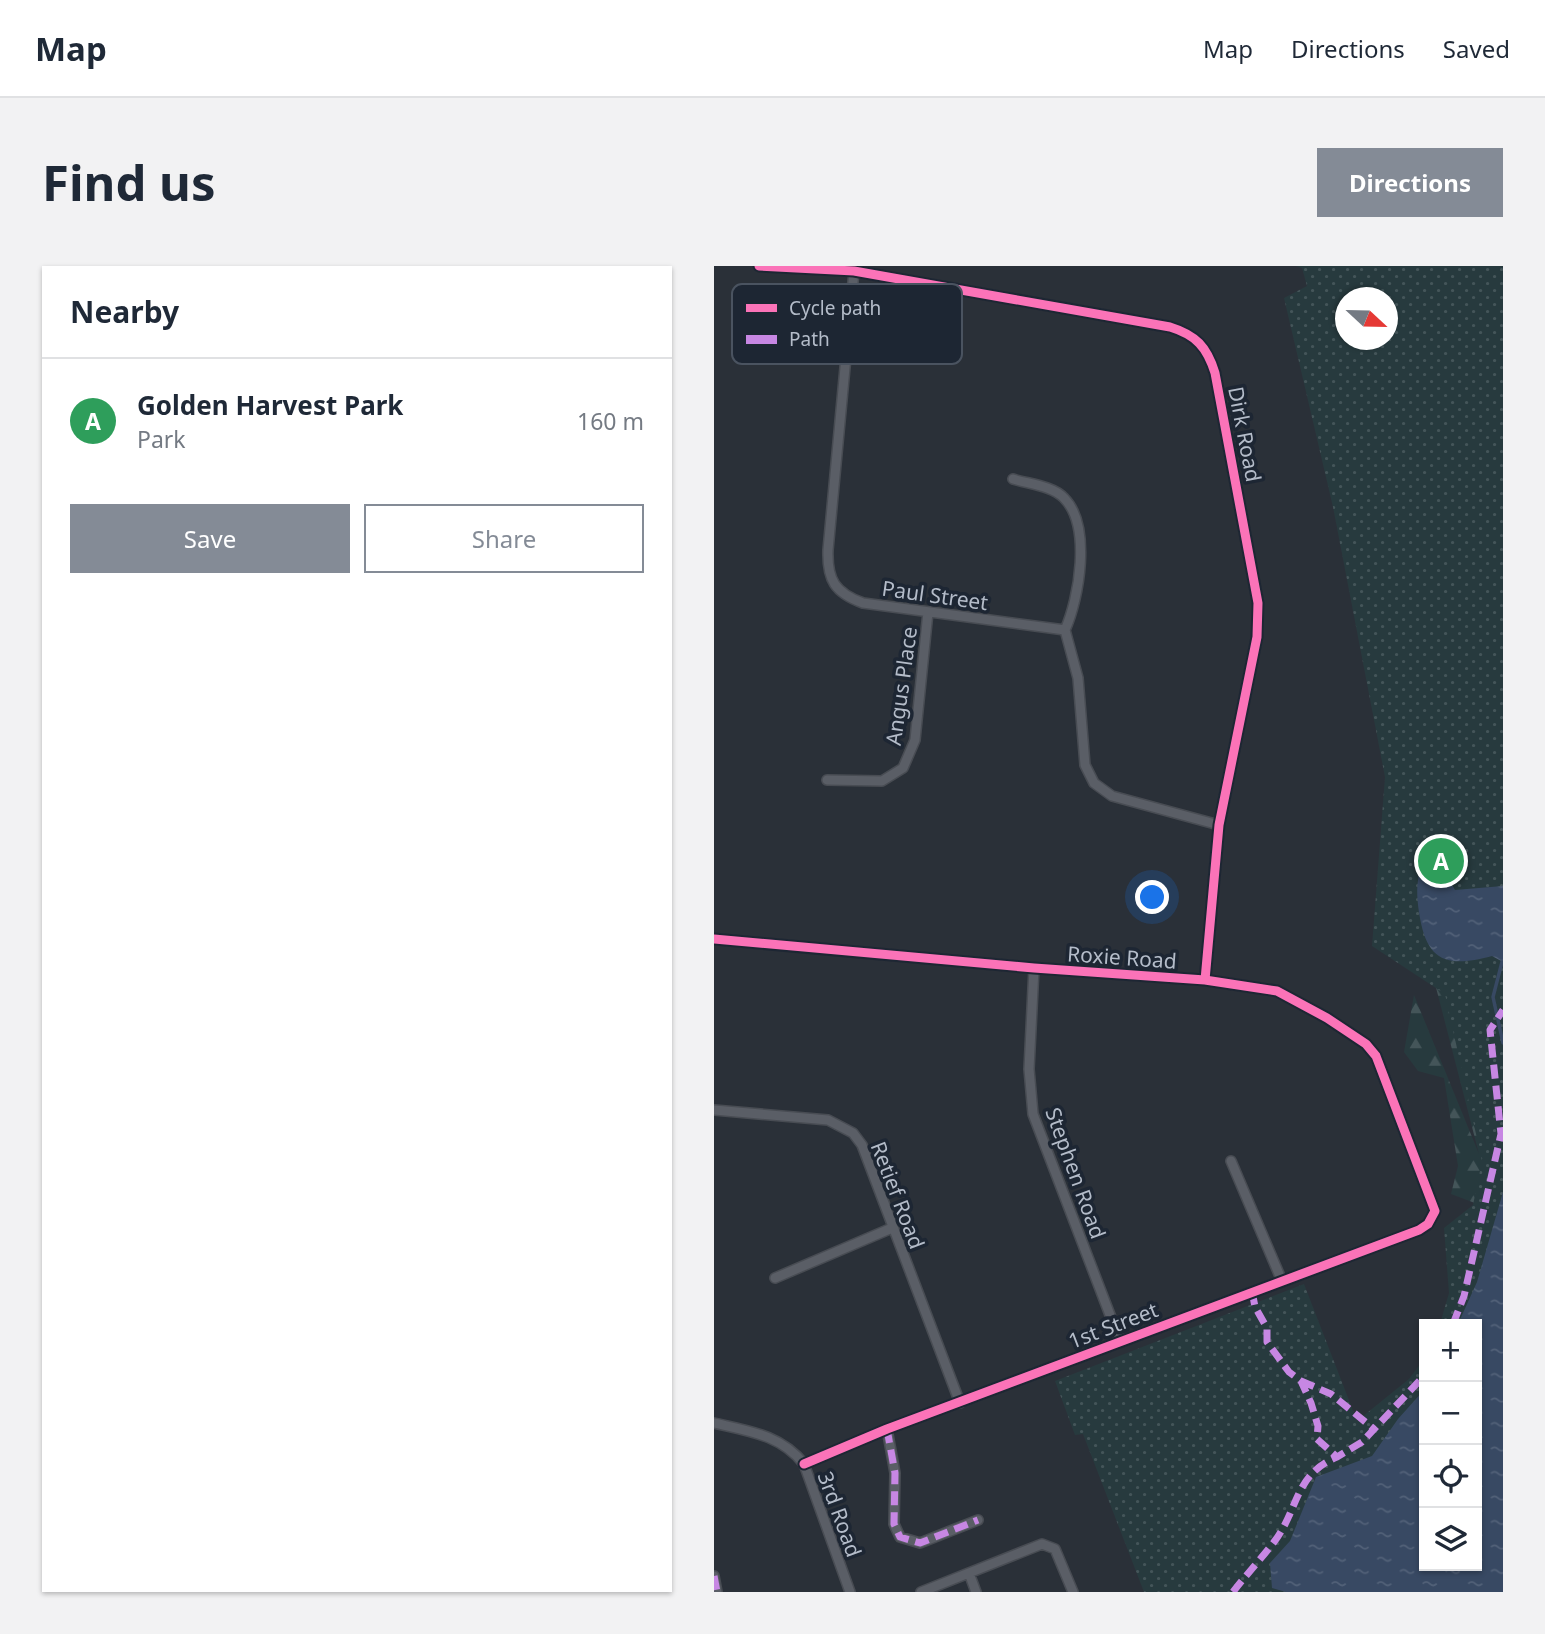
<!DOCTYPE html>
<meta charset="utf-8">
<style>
:root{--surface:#fff;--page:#f2f2f3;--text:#1f2937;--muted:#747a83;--line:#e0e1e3;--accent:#848b96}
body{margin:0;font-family:"Noto Sans",sans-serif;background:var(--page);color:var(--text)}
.controls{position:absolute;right:21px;bottom:21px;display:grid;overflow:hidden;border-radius:0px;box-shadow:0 2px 5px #0004}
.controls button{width:63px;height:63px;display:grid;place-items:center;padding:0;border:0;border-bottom:2px solid var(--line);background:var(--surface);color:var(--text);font:35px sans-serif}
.compass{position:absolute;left:621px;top:21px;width:63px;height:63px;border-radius:50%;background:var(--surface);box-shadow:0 2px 5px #0004;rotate:112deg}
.you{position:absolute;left:439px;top:632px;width:24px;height:24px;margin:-18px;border:5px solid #fff;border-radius:50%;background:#1a73e8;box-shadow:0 0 0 10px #1a73e833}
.badge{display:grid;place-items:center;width:46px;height:46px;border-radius:50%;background:var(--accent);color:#fff;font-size:23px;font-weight:700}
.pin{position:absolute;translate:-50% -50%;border:4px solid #fff;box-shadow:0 2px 7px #0006}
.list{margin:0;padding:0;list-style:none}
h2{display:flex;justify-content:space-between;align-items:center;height:91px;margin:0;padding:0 28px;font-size:30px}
h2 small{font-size:23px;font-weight:400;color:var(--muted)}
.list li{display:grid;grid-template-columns:46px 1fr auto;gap:21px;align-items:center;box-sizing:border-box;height:126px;padding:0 28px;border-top:2px solid var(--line)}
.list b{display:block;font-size:26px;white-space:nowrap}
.list p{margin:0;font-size:23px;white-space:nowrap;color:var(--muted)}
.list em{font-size:23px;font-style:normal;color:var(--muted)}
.actions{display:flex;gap:14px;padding:21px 28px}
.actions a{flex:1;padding:16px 0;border:2px solid var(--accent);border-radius:0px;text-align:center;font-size:24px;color:var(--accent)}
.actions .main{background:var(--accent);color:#fff}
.icon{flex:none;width:38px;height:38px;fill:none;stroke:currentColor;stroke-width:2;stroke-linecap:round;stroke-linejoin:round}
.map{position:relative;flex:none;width:789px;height:1326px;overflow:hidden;border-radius:0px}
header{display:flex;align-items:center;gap:42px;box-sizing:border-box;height:98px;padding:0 35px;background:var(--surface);border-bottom:2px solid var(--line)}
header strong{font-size:33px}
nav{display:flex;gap:38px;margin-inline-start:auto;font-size:24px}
.intro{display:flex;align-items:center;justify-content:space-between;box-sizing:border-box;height:168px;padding:0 42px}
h1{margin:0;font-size:49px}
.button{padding:18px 32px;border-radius:0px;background:var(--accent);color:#fff;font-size:24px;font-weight:700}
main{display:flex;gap:42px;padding:0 42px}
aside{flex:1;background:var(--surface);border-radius:0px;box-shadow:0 2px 5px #0004}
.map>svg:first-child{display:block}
.forest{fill:url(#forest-firs)}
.park{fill:url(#park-dots);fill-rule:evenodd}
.water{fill:url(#water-ripples)}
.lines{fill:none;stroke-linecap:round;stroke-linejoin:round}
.stream{stroke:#384963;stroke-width:3.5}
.minor-casing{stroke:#484c53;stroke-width:12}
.minor{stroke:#5a5e66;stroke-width:9}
.quiet{stroke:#c787e3;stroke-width:7;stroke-dasharray:14 7;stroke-linecap:butt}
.cycleway-casing{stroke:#1d2633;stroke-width:13}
.cycleway{stroke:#fb73b8;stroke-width:9}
.labels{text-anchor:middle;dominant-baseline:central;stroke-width:7;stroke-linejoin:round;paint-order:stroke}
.street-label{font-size:21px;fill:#b4bcc9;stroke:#1d2633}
.key{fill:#1d2633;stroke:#4a5360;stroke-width:2}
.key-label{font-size:19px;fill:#b4bcc9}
</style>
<header>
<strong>Map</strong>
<nav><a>Map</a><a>Directions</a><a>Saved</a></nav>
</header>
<div class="intro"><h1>Find us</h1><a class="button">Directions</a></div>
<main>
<aside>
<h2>Nearby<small></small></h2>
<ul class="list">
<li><span class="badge" style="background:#2e9e5b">A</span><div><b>Golden Harvest Park</b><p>Park</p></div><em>160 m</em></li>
</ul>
<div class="actions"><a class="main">Save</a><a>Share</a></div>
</aside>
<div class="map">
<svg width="789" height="1326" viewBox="0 0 789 1326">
<defs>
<pattern id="forest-firs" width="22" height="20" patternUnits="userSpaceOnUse" patternTransform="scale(1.75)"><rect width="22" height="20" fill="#273a3e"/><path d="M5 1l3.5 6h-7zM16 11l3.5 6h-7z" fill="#445559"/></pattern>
<pattern id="park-dots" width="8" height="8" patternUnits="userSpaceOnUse" patternTransform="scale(1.75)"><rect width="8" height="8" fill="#273a3e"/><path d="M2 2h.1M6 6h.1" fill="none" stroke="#445559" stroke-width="1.8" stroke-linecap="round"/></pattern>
<pattern id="water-ripples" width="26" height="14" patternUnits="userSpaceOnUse" patternTransform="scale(1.75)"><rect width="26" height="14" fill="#384963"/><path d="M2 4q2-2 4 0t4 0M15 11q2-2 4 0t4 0" fill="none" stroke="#526178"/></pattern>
</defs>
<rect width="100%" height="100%" fill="#2a3038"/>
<path class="forest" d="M710,675L725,690L789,926L782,945L737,928L744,900L730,812L704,805L690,786L700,729L765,888Z"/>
<path class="park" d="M582,0H789V1326H430L369,1168L361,1169L341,1115L590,1018L643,1155L695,1113L710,1093V1300H763V1058H726L735,1027L730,962L759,939L768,895L731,728L658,680L671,511L619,241L570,32L593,20L588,2ZM632,32H674V74H632Z"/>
<path class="water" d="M710,587L730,606L741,624L789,620V696L778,690C736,701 714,698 706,652C701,623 703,615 710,587Z
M789,926V1326H572L558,1322L556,1297L576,1275L602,1211L658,1190L684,1153L710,1124V1300H763V1058H744L763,1016Z"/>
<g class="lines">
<path class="stream" d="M788,696L779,731L789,777"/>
<g class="minor-casing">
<path id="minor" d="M45,0L140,5L456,61C482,69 493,81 501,107L544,337L543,371L505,559L491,714
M140,5L114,284C113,314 121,327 149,337L351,364L364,412L371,499L380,517L398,530L505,559
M299,213C315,218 339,220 350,232C378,260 365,333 351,364
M113,514L168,515L189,502L201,474L214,346
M0,673L320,702L491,714L563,725L613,752L652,778L662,790L721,945L714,958L705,964L173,1163L90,1198
M320,702L315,803L319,848L406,1075
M0,844L114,854L139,867L148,879L246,1137
M517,895L568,1015
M61,1012L178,962
M0,1157C35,1165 67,1169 90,1198L136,1326
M173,1163L181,1207L180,1258L186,1271L206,1277L264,1254
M255,1307L262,1326
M0,1310L3,1326
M207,1326L328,1278L341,1283L359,1326"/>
</g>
<use href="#minor" class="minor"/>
<path class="quiet" d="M538,1025L541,1041L553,1062V1076L575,1106L587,1115L597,1137L604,1160L603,1173L623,1191L648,1176L710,1110
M739,1058L750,1030L787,868L776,764L789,744
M587,1115L617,1128L660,1163
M173,1163L181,1207L180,1258L186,1271L206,1277L264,1254
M0,1310L3,1326
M519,1326C532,1309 547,1293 560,1276C585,1243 580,1209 623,1191"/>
<g class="cycleway-casing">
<path id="cycleway" d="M45,0L140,5L456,61C482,69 493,81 501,107L544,337L543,371L505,559L491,714
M0,673L320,702L491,714L563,725L613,752L652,778L662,790L721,945L714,958L705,964L173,1163L90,1198"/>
</g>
<use href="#cycleway" class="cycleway"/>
</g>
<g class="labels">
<g class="street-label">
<text transform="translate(531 168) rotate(79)">Dirk Road</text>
<text transform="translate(221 329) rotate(8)">Paul Street</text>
<text transform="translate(187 420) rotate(-82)">Angus Place</text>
<text transform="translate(408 691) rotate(4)">Roxie Road</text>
<text transform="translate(362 907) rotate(70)">Stephen Road</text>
<text transform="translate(184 929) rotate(69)">Retief Road</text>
<text transform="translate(399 1059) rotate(-21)">1st Street</text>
<text transform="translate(126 1248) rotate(70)">3rd Road</text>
</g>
</g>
<rect x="18" y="18" width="230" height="80" rx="10" class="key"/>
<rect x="32" y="38" width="31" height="8" fill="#fb73b8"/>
<rect x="32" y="69" width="31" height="9" fill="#c787e3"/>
<g class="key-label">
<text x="75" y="49">Cycle path</text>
<text x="75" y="80">Path</text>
</g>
</svg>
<div class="controls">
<button>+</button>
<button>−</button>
<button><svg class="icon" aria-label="locate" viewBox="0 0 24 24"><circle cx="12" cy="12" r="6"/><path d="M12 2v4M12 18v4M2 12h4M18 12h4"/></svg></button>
<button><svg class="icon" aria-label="layers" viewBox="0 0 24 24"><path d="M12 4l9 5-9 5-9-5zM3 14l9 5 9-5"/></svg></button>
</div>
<svg class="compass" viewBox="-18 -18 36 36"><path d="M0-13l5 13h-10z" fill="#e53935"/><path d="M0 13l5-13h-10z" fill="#747a83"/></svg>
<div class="you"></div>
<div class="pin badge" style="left:727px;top:595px;background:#2e9e5b">A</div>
</div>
</main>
